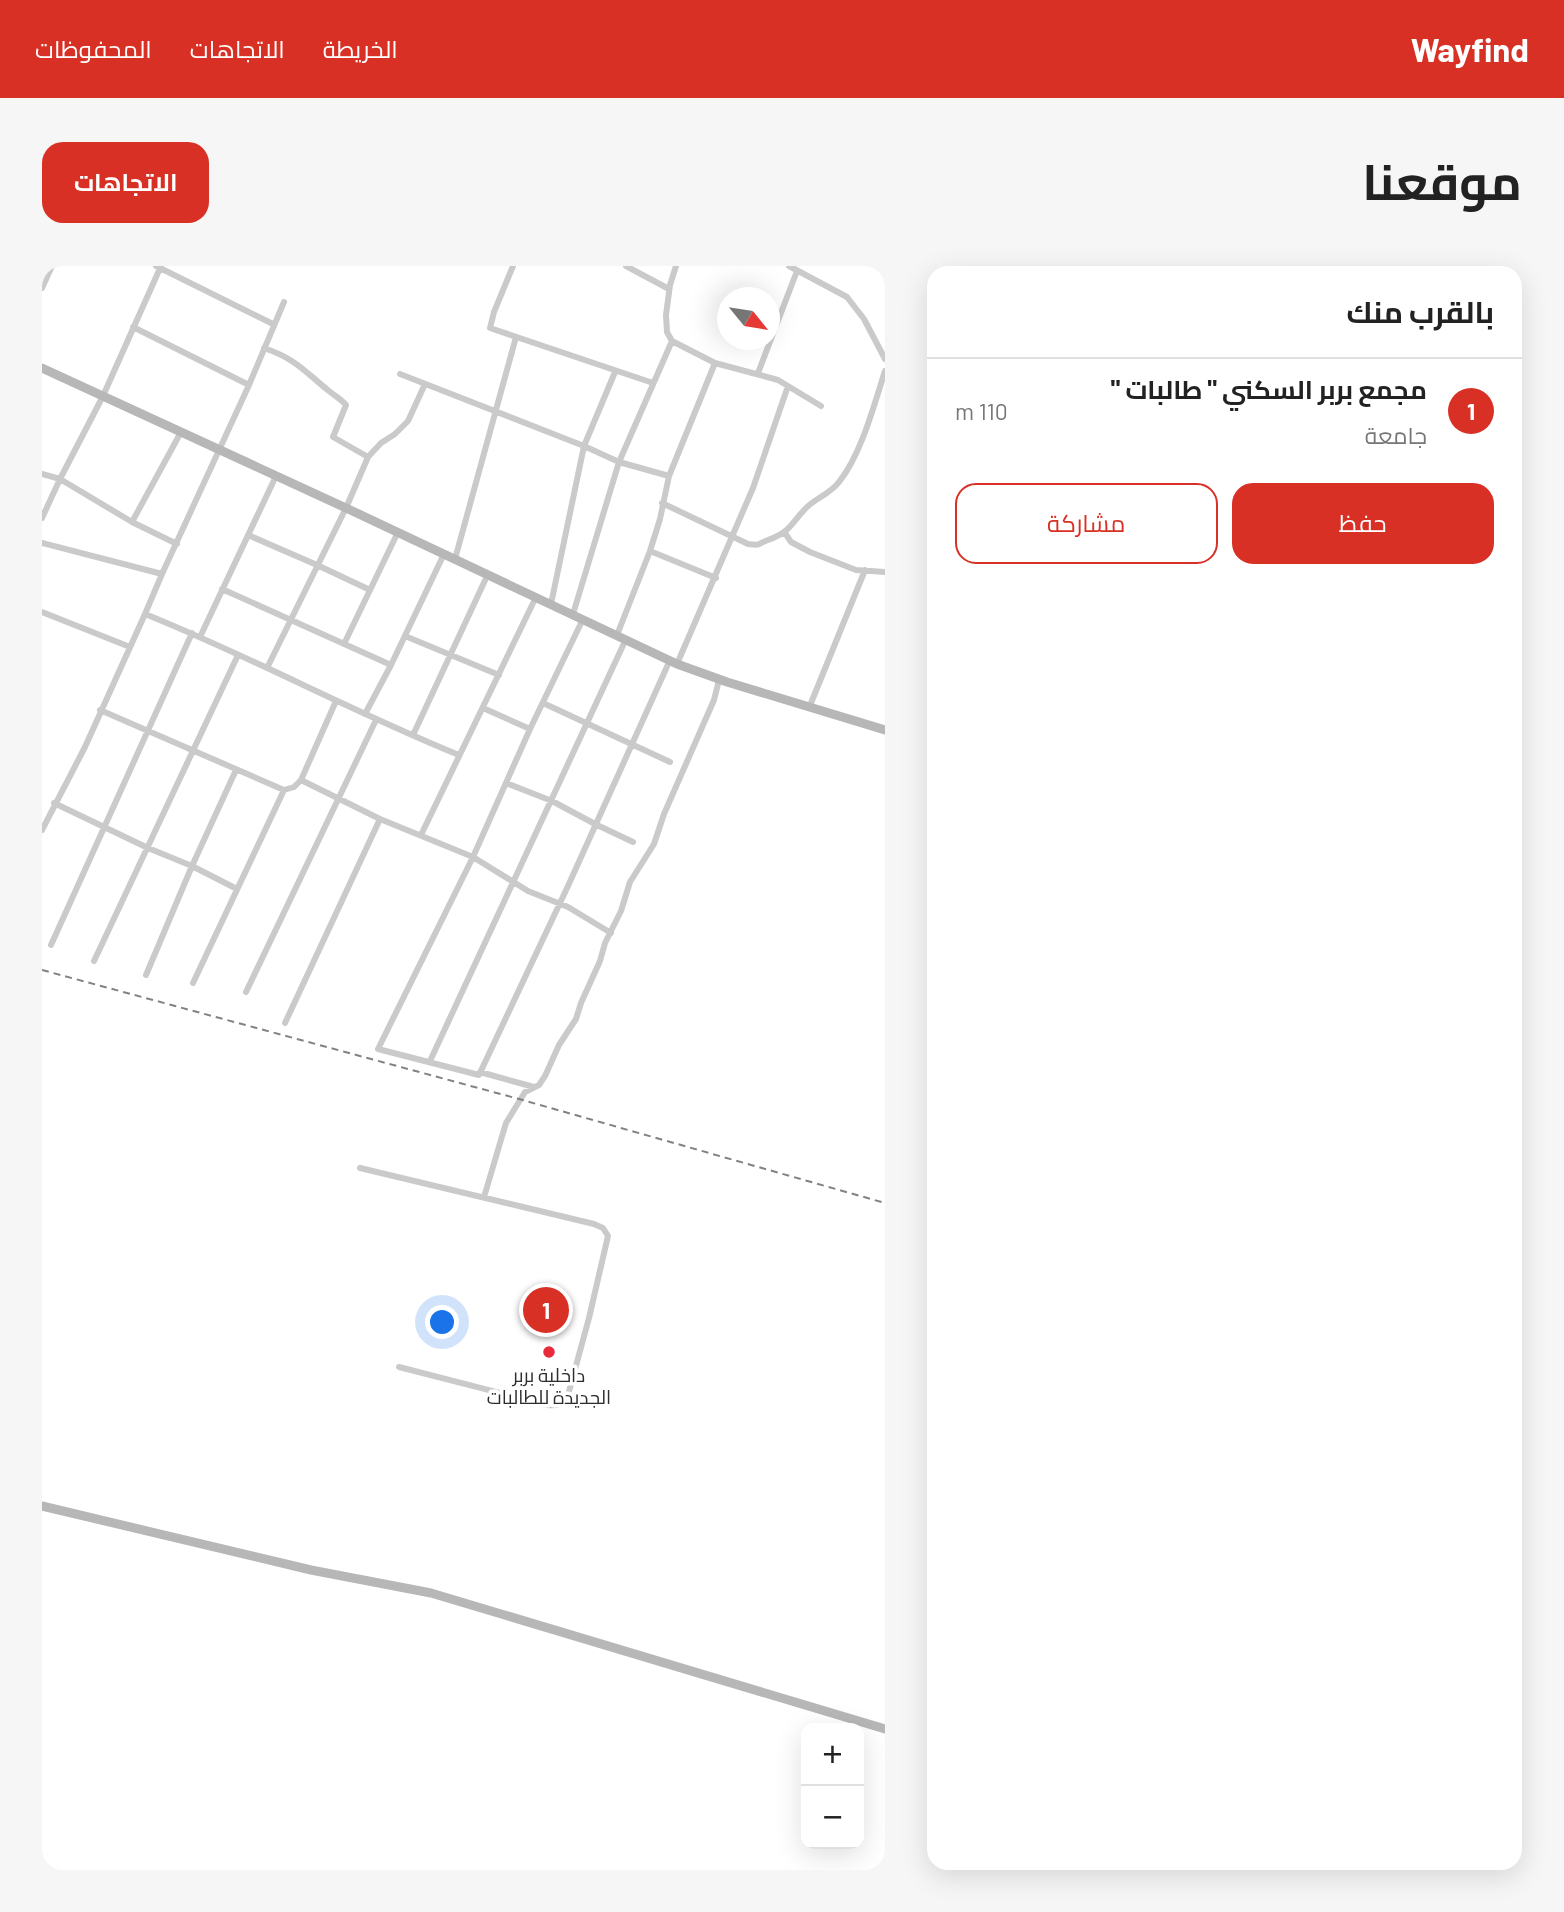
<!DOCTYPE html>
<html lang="ar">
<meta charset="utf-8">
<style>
:root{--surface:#fff;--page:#f6f6f6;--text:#222;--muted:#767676;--line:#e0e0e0;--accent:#d93025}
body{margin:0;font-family:Barlow,Cairo,sans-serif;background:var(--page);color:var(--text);direction:rtl}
.controls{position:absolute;right:21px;bottom:21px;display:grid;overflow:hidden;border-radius:14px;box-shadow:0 7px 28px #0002}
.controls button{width:63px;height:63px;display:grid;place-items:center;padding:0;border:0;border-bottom:2px solid var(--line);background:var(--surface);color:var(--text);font:35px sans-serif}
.compass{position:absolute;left:675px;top:21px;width:63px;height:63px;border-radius:50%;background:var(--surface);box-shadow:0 7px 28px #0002;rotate:120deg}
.you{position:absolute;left:401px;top:1057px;width:24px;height:24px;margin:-18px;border:5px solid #fff;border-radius:50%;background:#1a73e8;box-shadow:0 0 0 10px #1a73e833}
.badge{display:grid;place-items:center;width:46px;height:46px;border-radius:50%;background:var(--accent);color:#fff;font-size:23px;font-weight:700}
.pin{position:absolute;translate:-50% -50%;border:4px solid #fff;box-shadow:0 2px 7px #0006}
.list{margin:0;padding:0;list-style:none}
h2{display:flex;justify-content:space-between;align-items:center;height:91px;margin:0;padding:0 28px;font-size:30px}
h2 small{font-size:23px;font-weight:400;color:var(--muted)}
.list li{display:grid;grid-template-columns:46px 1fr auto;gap:21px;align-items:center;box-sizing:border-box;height:105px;padding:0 28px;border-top:2px solid var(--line)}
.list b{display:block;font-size:26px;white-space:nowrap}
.list p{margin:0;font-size:23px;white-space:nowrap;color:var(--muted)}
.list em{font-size:23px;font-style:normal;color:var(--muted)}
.actions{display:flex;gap:14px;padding:21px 28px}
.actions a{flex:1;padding:16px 0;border:2px solid var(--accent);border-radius:21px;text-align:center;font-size:24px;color:var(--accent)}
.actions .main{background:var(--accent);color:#fff}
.map{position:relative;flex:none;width:843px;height:1604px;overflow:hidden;direction:ltr;border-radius:21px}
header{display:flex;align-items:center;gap:42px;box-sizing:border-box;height:98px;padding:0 35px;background:var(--accent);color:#fff}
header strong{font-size:33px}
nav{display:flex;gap:38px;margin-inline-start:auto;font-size:24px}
.intro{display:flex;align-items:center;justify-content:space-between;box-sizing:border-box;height:168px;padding:0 42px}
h1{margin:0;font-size:49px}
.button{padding:18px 32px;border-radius:21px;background:var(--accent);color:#fff;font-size:24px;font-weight:700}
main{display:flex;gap:42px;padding:0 42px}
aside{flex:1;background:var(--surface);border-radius:21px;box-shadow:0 7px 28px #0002}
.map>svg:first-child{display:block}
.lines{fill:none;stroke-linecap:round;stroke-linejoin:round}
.street{stroke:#cacaca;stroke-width:6}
.secondary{stroke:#b7b7b7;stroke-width:9}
.rail{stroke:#828282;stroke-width:2;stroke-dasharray:7 5;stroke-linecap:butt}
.poi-dot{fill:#ea293b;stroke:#fff;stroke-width:2.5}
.labels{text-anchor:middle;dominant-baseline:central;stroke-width:7;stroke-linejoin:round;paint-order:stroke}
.poi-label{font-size:19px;fill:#2d2d2d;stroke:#fff}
</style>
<header>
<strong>Wayfind</strong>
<nav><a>الخريطة</a><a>الاتجاهات</a><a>المحفوظات</a></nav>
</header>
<div class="intro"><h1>موقعنا</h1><a class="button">الاتجاهات</a></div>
<main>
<aside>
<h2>بالقرب منك<small></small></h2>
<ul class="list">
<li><span class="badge">1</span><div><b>مجمع بربر السكني &quot; طالبات &quot;</b><p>جامعة</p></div><em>110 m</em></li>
</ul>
<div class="actions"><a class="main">حفظ</a><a>مشاركة</a></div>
</aside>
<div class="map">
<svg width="843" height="1604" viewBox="0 0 843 1604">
<rect width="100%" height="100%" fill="#fff"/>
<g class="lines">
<path class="street" d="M114,0L231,58
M471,0L452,46L448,62L611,117
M584,0L627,23
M634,0L628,19L624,49L625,66L630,75L673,97L736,114L779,140
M747,0L805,31L822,53L843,93
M0,22L10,0
M91,61L207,119
M222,82C254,93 262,105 287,125C293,130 299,133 304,139L291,171L326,191
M716,107L755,5
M358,108L542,180L577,196L627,210
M0,208L18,213L90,256L135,278
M620,237L706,278C720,280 715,278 726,274C748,266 748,259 763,243C773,232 787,229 797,216C819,189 832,139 843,105
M0,252L18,213L61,130L119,0
M90,256L139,166
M743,267L749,276L768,286L814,304L843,306
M206,269L275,299L328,324
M0,277L120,308
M608,285L674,312
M413,293L474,71
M180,323L349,399
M509,338L542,180L573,106
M0,346L88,381
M103,348C210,391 311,446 417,489
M531,348L577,196L630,75
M541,353L488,463L431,591L336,783L437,809L526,620L628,394
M575,369L608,285L618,253L627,210L673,97
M363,370L457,409
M158,371L234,210
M302,378L356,266
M635,398L711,222L746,120
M225,402L304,242L326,191L339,177L353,168L366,155L383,118
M501,437L628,496
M441,442L488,463
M767,442L823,304
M58,444L242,524L252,521L259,514L294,435
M323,448L349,399L402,288
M371,469L446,308
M259,514L338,553L431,591L486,625L526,641L569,667
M464,517L510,535L553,558L591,576
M12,537L106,582L150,600L195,623
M0,564L43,481L103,348L120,308L207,119L242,36
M379,569L494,331
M9,679L150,367
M52,695L196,389
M104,709L150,600L194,504
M151,717L242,524
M204,726L334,454
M243,757L338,553
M388,795L584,373
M438,806L492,821
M318,902L552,958L561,962L566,970L547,1052L526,1129C521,1139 515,1140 505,1139L357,1101
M442,931L464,857L483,826L497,819L503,810L517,779L534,753L539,737L558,695L563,677L579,645L588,616L612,578L622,548L672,434L677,414"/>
<path class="secondary" d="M0,102L304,242L635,398L685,416L843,464
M0,1240L269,1304L389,1327L843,1463"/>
<path class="rail" d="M0,704L477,833L843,937"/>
</g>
<circle class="poi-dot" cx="507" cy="1086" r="7"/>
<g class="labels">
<g class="poi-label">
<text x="507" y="1108">داخلية بربر<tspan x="507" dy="22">الجديدة للطالبات</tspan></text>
</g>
</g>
</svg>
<div class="controls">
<button>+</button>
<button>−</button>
</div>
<svg class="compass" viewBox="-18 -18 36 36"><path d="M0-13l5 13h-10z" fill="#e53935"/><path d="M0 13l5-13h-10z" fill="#767676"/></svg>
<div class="you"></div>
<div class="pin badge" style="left:504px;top:1044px">1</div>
</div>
</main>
